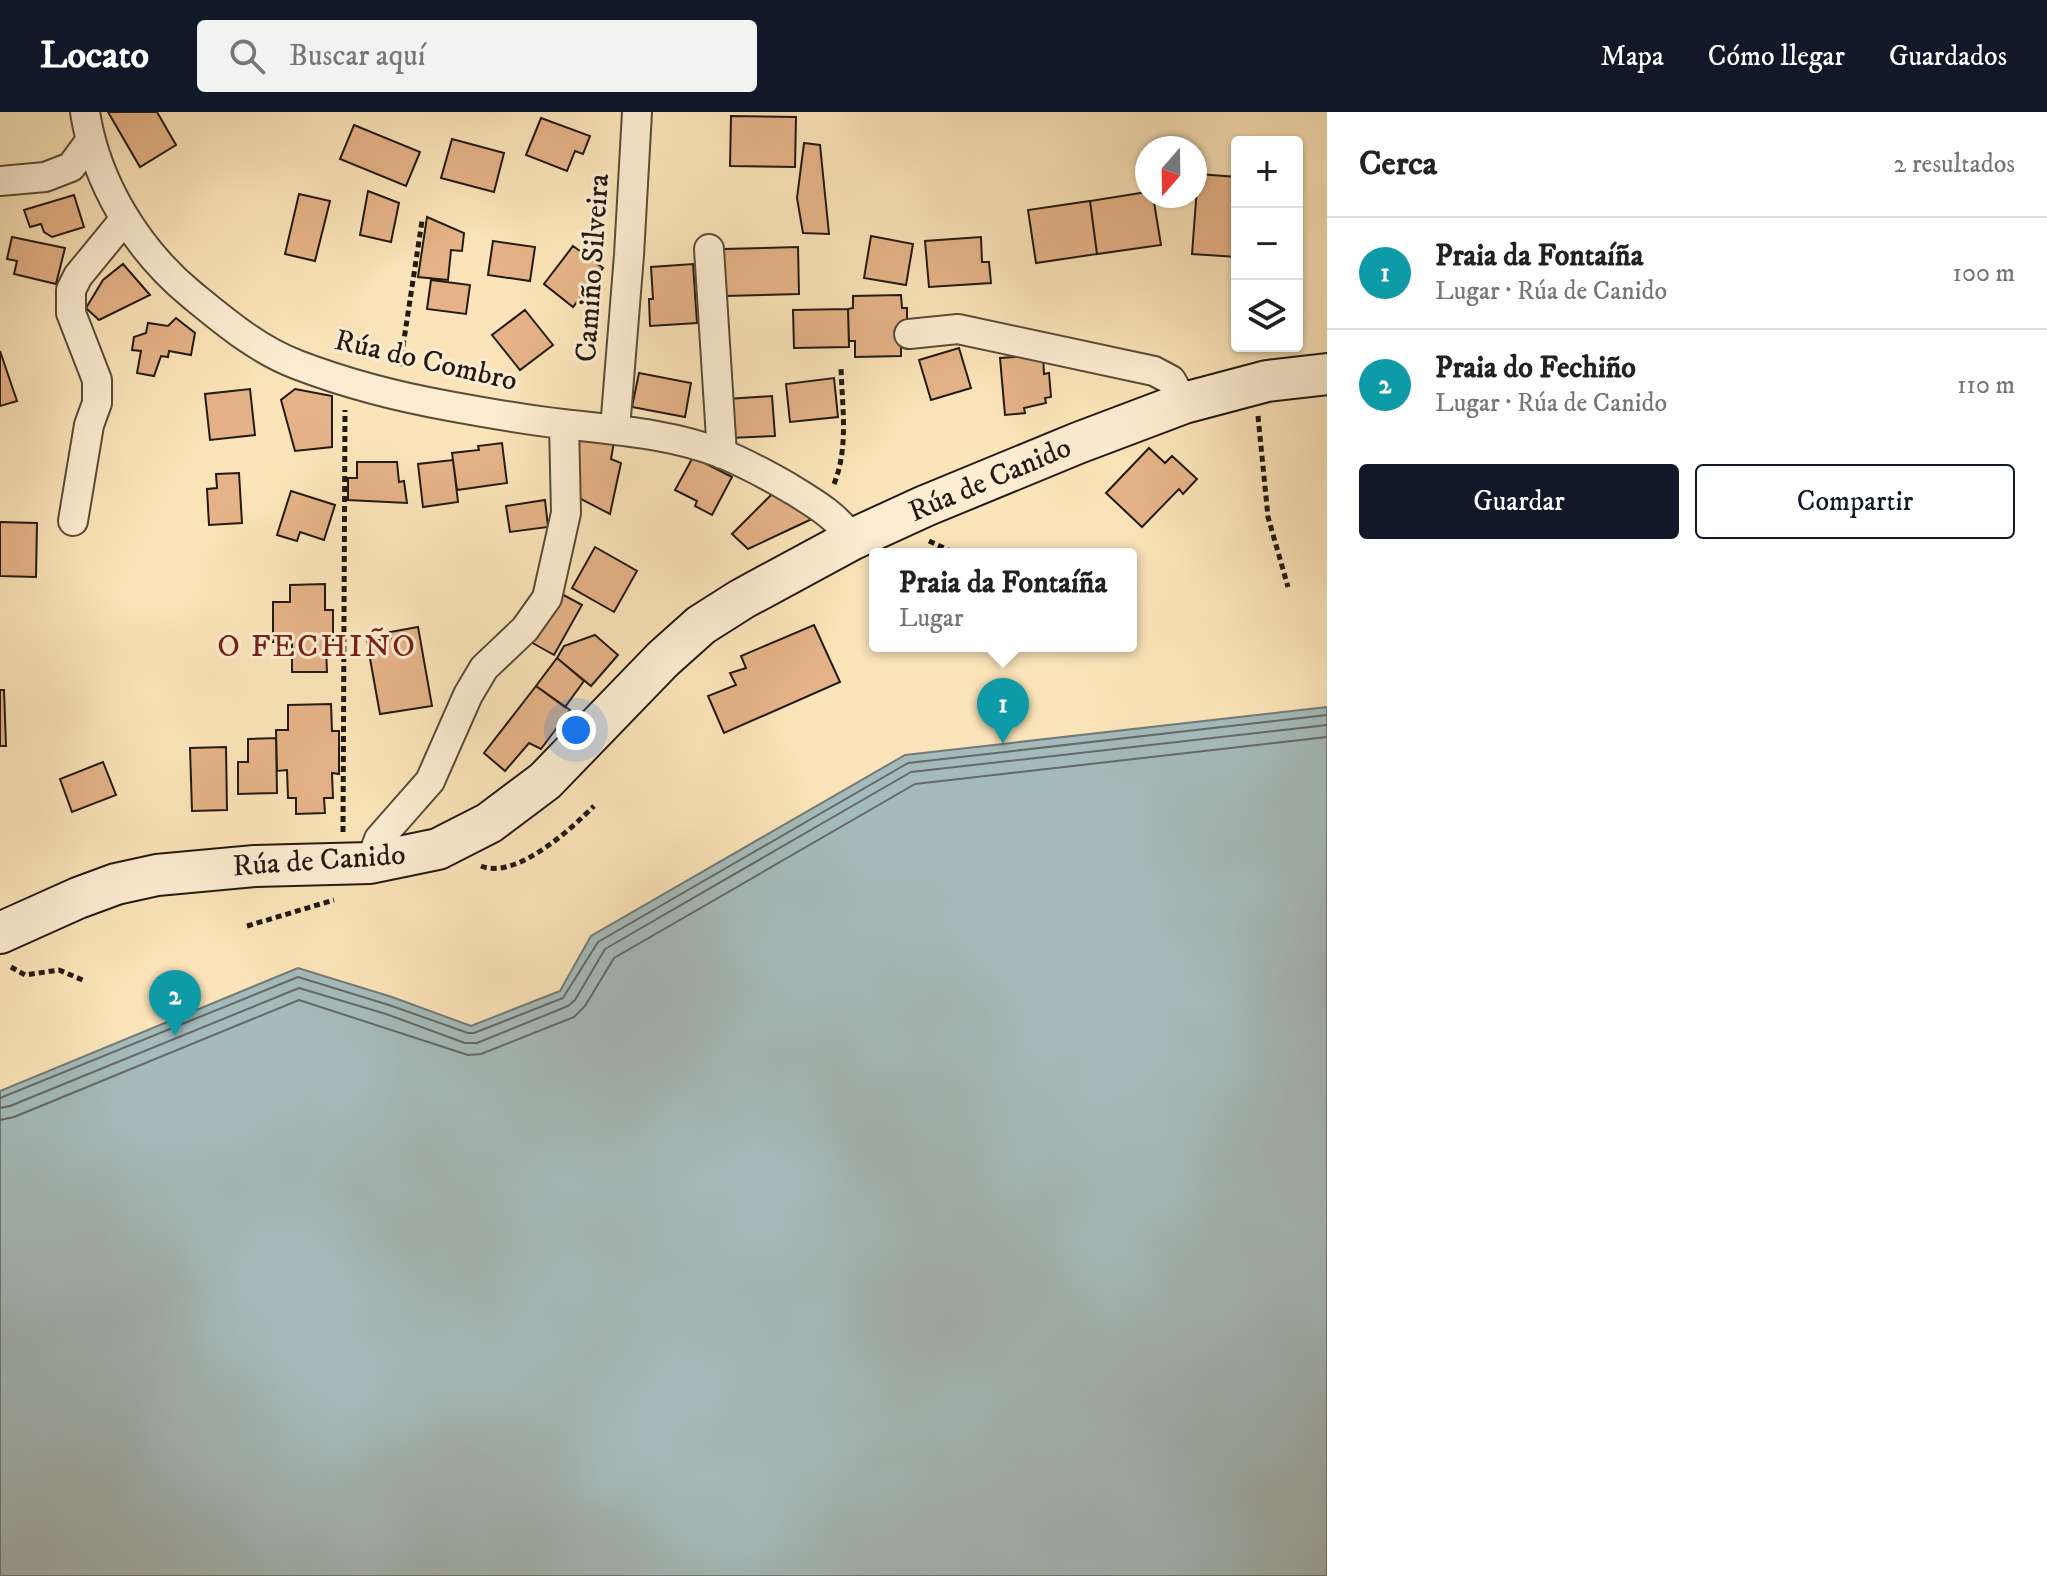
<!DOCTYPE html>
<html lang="es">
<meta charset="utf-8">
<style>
:root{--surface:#fff;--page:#f2f2f2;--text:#222;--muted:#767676;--line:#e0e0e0;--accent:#111827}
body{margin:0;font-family:"IM FELL DW Pica",serif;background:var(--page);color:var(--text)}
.controls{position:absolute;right:24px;top:24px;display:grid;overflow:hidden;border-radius:8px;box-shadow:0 2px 6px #0004}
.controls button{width:72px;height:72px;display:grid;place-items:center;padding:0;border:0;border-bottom:2px solid var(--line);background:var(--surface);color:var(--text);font:40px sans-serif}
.compass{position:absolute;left:1135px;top:24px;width:72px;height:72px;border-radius:50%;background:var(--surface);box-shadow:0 2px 6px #0004;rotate:200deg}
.you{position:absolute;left:576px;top:618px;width:28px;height:28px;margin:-20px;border:6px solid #fff;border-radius:50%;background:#1a73e8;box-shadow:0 0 0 12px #1a73e833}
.badge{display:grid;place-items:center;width:52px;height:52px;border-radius:50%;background:var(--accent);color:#fff;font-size:26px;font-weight:700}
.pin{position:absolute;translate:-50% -66px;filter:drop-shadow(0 2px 4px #0008)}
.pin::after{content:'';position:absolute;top:42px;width:28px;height:24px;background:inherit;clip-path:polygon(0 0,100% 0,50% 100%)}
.popup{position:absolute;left:869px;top:436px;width:268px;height:104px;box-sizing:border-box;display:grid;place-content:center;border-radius:8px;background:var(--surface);filter:drop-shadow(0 2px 6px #0005);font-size:26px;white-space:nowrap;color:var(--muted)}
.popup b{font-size:30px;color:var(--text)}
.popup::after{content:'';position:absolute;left:50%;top:100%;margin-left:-16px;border:16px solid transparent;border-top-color:var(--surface)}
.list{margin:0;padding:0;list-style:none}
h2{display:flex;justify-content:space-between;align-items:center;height:104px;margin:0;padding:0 32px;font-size:34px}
h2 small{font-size:26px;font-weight:400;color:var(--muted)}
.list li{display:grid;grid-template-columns:52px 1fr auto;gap:24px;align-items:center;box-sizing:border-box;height:112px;padding:0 32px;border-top:2px solid var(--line)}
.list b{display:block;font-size:30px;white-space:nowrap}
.list p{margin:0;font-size:26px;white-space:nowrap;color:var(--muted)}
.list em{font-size:26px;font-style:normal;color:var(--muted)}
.actions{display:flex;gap:16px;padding:24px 32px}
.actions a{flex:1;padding:18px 0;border:2px solid var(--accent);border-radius:8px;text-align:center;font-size:28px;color:var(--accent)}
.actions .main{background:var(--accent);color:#fff}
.icon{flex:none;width:44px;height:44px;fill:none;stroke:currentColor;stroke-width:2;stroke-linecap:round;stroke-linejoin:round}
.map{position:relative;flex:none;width:1327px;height:1464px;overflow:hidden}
header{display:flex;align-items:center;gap:48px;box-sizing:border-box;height:112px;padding:0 40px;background:var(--accent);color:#fff}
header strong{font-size:38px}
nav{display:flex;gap:44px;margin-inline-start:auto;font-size:28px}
.search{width:560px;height:72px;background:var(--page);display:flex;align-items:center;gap:20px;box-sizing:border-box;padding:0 28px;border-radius:8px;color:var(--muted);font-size:30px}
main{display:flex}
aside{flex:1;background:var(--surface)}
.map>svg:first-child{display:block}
.water{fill:#a5bbbb;stroke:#717b77;stroke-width:2}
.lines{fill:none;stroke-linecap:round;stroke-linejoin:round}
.shore{stroke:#646a66;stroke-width:2}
.building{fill:#e6b388;stroke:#221a10;stroke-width:2}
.street-casing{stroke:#584c3a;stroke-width:32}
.secondary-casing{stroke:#221a10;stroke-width:44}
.path{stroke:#221a10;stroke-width:5;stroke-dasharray:6 4;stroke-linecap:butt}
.street{stroke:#fcedd2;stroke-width:28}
.secondary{stroke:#fcedd2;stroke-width:40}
.labels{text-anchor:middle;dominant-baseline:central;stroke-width:6;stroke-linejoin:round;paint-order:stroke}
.street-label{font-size:30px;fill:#221a10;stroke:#fcedd2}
.neighbourhood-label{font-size:32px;letter-spacing:2px;fill:#7a1f14;stroke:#fcedd2}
</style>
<header>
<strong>Locato</strong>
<div class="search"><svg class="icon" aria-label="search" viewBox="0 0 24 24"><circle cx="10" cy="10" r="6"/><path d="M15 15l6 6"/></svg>Buscar aquí</div>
<nav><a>Mapa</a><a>Cómo llegar</a><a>Guardados</a></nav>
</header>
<main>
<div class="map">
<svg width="1327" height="1464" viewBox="0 0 1327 1464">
<rect width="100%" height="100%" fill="#fbe4b9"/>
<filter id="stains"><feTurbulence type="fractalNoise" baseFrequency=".0025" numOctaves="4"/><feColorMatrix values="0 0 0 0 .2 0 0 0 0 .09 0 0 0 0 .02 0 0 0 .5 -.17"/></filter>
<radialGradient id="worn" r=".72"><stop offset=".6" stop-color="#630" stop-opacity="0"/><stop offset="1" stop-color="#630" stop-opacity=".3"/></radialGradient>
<path class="water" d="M1327,595V1464H0V979L298,856L392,885L471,914L560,879L591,824L905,643Z"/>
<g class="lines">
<path class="shore" d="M0,986L298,865L389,893L468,921H474L563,886L598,830L908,651L1327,603
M0,996L10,994L299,876L386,902L465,931H477L568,894L575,888L605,837L911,660L1327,613
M0,1008L14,1005L299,888L468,943L481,942L574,905L585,894L614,846L915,672L1327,625"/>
</g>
<path class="building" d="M108,0H157L176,33L140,55Z
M731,4L796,5L795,55L730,54Z
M541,6L590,24L583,42L575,39L567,59L526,43Z
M354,13L420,40L406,74L340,47Z
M452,27L504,41L494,80L441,66Z
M804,31L820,33L829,122L803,121L797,86Z
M1198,62L1237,65V145L1192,142Z
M368,79L399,91L391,130L360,123Z
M1147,80V84H1153L1161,133L1097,142L1090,89Z
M299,82L330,89L315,149L285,142Z
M74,83L84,115L52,125L44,120L41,112L30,115L24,98Z
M1090,89L1097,142L1036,151L1028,98Z
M427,105L464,121L462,139L451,138L448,168L418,165Z
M871,124L913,132L906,173L864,166Z
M12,125L65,136L56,172L14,162L17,149L7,147Z
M981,125L982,150H989L991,171L929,175L925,129Z
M493,129L535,135L530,169L488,163Z
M573,134L603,156L573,195L544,172Z
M798,135L799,182L725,184L723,137Z
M123,152L150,183L99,208L86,196L103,168Z
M693,152L697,211L650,214L649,187H653L651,155Z
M431,168L470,173L466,202L427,197Z
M901,183L902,196H907V229L901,230V244L855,245V229H849L848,197L853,196V184Z
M848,197L849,235L794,236L793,198Z
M525,198L553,233L520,258L492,223Z
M176,206L195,221L191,243L169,239L168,245L161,244L154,264L137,261L141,239L132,238L134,225L146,221L148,211L168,214Z
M959,236L971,276L931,288L919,248Z
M0,239L17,289L0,294Z
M1043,243L1044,262L1049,261L1051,285L1045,286L1046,291L1024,296L1025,301L1005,303L1000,246Z
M639,261L691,271L685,305L632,295Z
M834,266L838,305L790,310L786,272Z
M250,277L255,323L210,328L205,282Z
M295,277L332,284V335L295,339L281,288Z
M772,284L775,324L729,326L727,287Z
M576,327L614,330L611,347L621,351L610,402L575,384Z
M502,331L507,371L457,378L452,341L479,338L478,334Z
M1149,336L1165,351L1172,344L1197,367L1183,382L1179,377L1142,415L1106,381Z
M693,345L732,365L712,403L695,394L697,389L675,378Z
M453,348L458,390L423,395L418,352Z
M357,350H397L399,370L404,369L407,391L348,388V366H357Z
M239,361L242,411L209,413L207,377L217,376L216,362Z
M291,379L335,393L324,428L300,420L297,429L277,423Z
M775,379L814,406L748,437L732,422Z
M545,388L548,415L510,420L506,394Z
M0,410L37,411L36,465L0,464Z
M595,435L637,459L614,500L572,476Z
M325,472V498H333V535L326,536L327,560H292V530H273V490H290V473Z
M558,480L582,493L554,543L529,529Z
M814,513L840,570L724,621L708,584L736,573L730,561L746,556L741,544Z
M418,515L432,594L380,602L367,530L391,526L390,520Z
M595,523L618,543L591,574L557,546L564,534Z
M557,546L584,569L565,595L536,574Z
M536,574L570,598L541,637L529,631L505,659L484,641Z
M0,578H4L6,634H0Z
M331,592L332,619H339V662L332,661L333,686H324L325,701L296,702V686H288L287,658L277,659L276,618H288V593Z
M276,626L277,681L238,682V650H248V627Z
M226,635L227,698L192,699L190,636Z
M103,650L116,683L72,700L60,667Z"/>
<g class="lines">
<g class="street-casing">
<path id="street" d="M85,0C96,71 137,138 192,183C225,210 258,238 298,253C345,271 399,285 449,294C487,301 525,308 563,312C616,318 673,322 723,342C745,351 767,363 788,375C814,391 834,402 853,427
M0,69L45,65L71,55L90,29
M709,137L722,342
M909,222L958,217L1154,259L1171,268L1184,291
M615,317L629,143L637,0
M73,409L89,313L97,291V268L71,201V178L78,164L124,108
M370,751L379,727L430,669L468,583L484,556L525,517L547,486L566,401L564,312"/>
</g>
<g class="secondary-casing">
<path id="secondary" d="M0,821L78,786L116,772L157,763L255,754L370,751L438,737L489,711L545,669L663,547L701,513L742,487L853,427L925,394L1078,331L1184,291L1267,269L1327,262"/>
</g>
<path class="path" d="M400,254L422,109
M1258,304L1268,405L1288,475
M834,372C849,335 842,294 841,255
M929,429L957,442
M343,720L345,298
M481,754C516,768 571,717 594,694
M247,814L334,788
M11,855L25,863L59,858L85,869"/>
<use href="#street" class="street"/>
<use href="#secondary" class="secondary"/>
</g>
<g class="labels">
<g class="street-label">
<text transform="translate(593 156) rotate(-86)">Camiño Silveira</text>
<text transform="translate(426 249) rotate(13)">Rúa do Combro</text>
<text transform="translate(990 368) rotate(-23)">Rúa de Canido</text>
<text transform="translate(319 749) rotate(-4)">Rúa de Canido</text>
</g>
<g class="neighbourhood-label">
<text x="317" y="535">O FECHIÑO</text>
</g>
</g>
<rect width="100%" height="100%" filter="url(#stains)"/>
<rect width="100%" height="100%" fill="url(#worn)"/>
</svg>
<div class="controls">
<button>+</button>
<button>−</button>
<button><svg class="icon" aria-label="layers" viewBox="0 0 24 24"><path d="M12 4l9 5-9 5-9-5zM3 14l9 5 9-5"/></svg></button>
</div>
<svg class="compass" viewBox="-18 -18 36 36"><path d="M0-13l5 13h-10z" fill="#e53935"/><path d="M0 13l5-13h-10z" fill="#767676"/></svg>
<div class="you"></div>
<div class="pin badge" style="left:1003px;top:632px;background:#0f9aa8">1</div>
<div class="popup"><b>Praia da Fontaíña</b>Lugar</div>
<div class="pin badge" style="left:175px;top:924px;background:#0f9aa8">2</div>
</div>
<aside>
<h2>Cerca<small>2 resultados</small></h2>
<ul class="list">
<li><span class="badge" style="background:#0f9aa8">1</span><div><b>Praia da Fontaíña</b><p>Lugar · Rúa de Canido</p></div><em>100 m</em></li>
<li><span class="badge" style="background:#0f9aa8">2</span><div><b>Praia do Fechiño</b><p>Lugar · Rúa de Canido</p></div><em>110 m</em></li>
</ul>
<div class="actions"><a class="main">Guardar</a><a>Compartir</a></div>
</aside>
</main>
